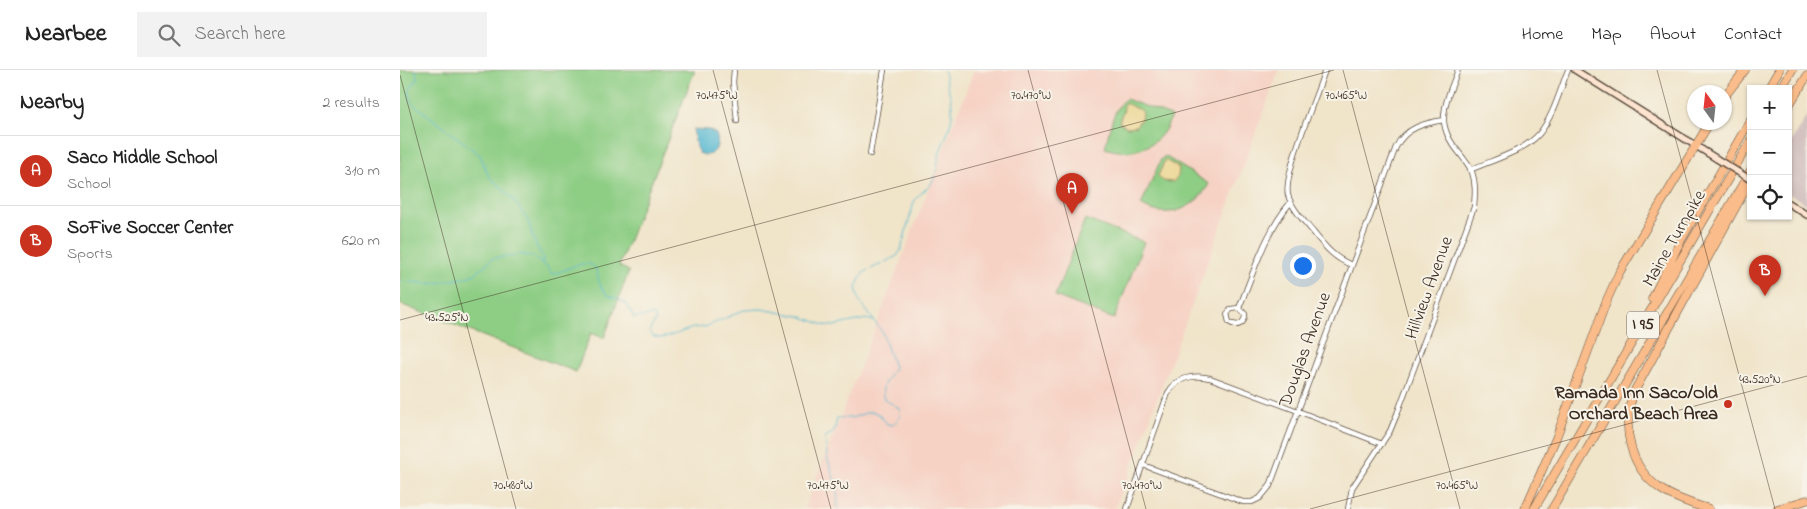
<!DOCTYPE html>
<meta charset="utf-8">
<style>
:root{--surface:#fff;--page:#f2f2f2;--text:#222;--muted:#767676;--line:#e0e0e0;--accent:#c8321e}
body{margin:0;font-family:"Indie Flower",sans-serif;background:var(--page);color:var(--text)}
.controls{position:absolute;right:15px;top:15px;display:grid;overflow:hidden;border-radius:0px;box-shadow:0 1px 4px #0004}
.controls button{width:45px;height:45px;display:grid;place-items:center;padding:0;border:0;border-bottom:1px solid var(--line);background:var(--surface);color:var(--text);font:25px sans-serif}
.compass{position:absolute;left:1287px;top:15px;width:45px;height:45px;border-radius:50%;background:var(--surface);box-shadow:0 1px 4px #0004;rotate:345deg}
.you{position:absolute;left:902px;top:195px;width:18px;height:18px;margin:-12px;border:4px solid #fff;border-radius:50%;background:#1a73e8;box-shadow:0 0 0 8px #1a73e833}
.badge{display:grid;place-items:center;width:32px;height:32px;border-radius:50%;background:var(--accent);color:#fff;font-size:16px;font-weight:700}
.pin{position:absolute;translate:-50% -41px;filter:drop-shadow(0 1px 2px #0008)}
.pin::after{content:'';position:absolute;top:26px;width:18px;height:15px;background:inherit;clip-path:polygon(0 0,100% 0,50% 100%)}
.list{margin:0;padding:0;list-style:none}
h2{display:flex;justify-content:space-between;align-items:center;height:65px;margin:0;padding:0 20px;font-size:21px}
h2 small{font-size:16px;font-weight:400;color:var(--muted)}
.list li{display:grid;grid-template-columns:32px 1fr auto;gap:15px;align-items:center;box-sizing:border-box;height:70px;padding:0 20px;border-top:1px solid var(--line)}
.list b{display:block;font-size:19px;white-space:nowrap}
.list p{margin:0;font-size:16px;white-space:nowrap;color:var(--muted)}
.list em{font-size:16px;font-style:normal;color:var(--muted)}
.icon{flex:none;width:28px;height:28px;fill:none;stroke:currentColor;stroke-width:2;stroke-linecap:round;stroke-linejoin:round}
.map{position:relative;flex:none;width:1407px;height:439px;overflow:hidden}
header{display:flex;align-items:center;gap:30px;box-sizing:border-box;height:70px;padding:0 25px;background:var(--surface);border-bottom:1px solid var(--line)}
header strong{font-size:24px}
nav{display:flex;gap:28px;margin-inline-start:auto;font-size:18px}
.search{width:350px;height:45px;background:var(--page);display:flex;align-items:center;gap:12px;box-sizing:border-box;padding:0 18px;border-radius:0px;color:var(--muted);font-size:19px}
main{display:flex}
aside{flex:1;background:var(--surface)}
.map>svg:first-child{display:block}
.built{fill:#f6d2c4}
.industrial{fill:#d1bfbe}
.green{fill:#8dcd84;stroke:#647c51;fill-rule:evenodd}
.sand{fill:#eeda9e;stroke:#94825e}
.water{fill:#52b7d1;stroke:#467078}
.lines{fill:none;stroke-linecap:round;stroke-linejoin:round}
.stream{stroke:#52b7d1;stroke-width:1}
.minor-casing{stroke:#564638;stroke-width:6}
.secondary-casing{stroke:#564638;stroke-width:8}
.motorway-casing{stroke:#564638;stroke-width:9}
.minor{stroke:#fff;stroke-width:4.5}
.secondary{stroke:#fde4d0;stroke-width:5.5}
.motorway{stroke:#f9bc8a;stroke-width:8}
.secondary-bridge-casing{stroke:#564638;stroke-width:8;stroke-linecap:butt}
.secondary-bridge{stroke:#fde4d0;stroke-width:5.5}
.ticks{fill:none;stroke:#3b2a1e;stroke-width:1;stroke-opacity:0.45}
.poi-dot{fill:#c8321e;stroke:#f7f3e8;stroke-width:2}
.labels{text-anchor:middle;dominant-baseline:central;stroke-width:4;stroke-linejoin:round;paint-order:stroke}
.shield{fill:#f7f3e8;stroke:#73665b;stroke-width:1}
.shield-label{font-size:16px;font-weight:bold;fill:#3b2a1e}
.street-label{font-size:18px;fill:#3b2a1e;stroke:#f7f3e8}
.poi-label{font-size:18px;font-weight:bold;fill:#3b2a1e;stroke:#f7f3e8;text-anchor:end}
.ticks-label{font-size:12px;text-anchor:middle;fill:#3b2a1e;stroke:#f7f3e8;stroke-width:4;stroke-linejoin:round;paint-order:stroke}
</style>
<header>
<strong>Nearbee</strong>
<div class="search"><svg class="icon" aria-label="search" viewBox="0 0 24 24"><circle cx="10" cy="10" r="6"/><path d="M15 15l6 6"/></svg>Search here</div>
<nav><a>Home</a><a>Map</a><a>About</a><a>Contact</a></nav>
</header>
<main>
<aside>
<h2>Nearby<small>2 results</small></h2>
<ul class="list">
<li><span class="badge">A</span><div><b>Saco Middle School</b><p>School</p></div><em>310 m</em></li>
<li><span class="badge">B</span><div><b>SoFive Soccer Center</b><p>Sports</p></div><em>620 m</em></li>
</ul>
</aside>
<div class="map">
<svg width="1407" height="439" viewBox="0 0 1407 439">
<rect width="100%" height="100%" fill="#f7f3e8"/>
<filter id="ink" filterUnits="userSpaceOnUse"><feTurbulence type="fractalNoise" baseFrequency=".02" numOctaves="2"/><feDisplacementMap in="SourceGraphic" scale="10" xChannelSelector="R" yChannelSelector="G"/><feConvolveMatrix kernelMatrix="1 2 1 2 8 2 1 2 1" color-interpolation-filters="sRGB"/></filter>
<filter id="wash" filterUnits="userSpaceOnUse"><feTurbulence type="fractalNoise" baseFrequency=".0096" numOctaves="4" result="noise"/><feDisplacementMap in="SourceGraphic" scale="20" xChannelSelector="R" yChannelSelector="G"/><feGaussianBlur stdDeviation="1.12" result="paint"/><feColorMatrix in="noise" values="0 0 0 0 0 0 0 0 0 0 0 0 0 0 0 0 0 1.4 0 .05"/><feComposite in="paint" operator="in"/></filter>
<g filter="url(#wash)">
<rect width="100%" height="100%" fill="#f0e4c9"/>
<path class="built" d="M574,0H879L725,416H722L715,439H404L464,287Z"/>
<path class="industrial" d="M1407,45V135L1388,123V77Z"/>
<path class="green" d="M0,0H295L219,196L229,201L204,268L191,263L176,302L0,234Z
M726,29L771,46C763,76 733,88 705,78C708,66 714,34 726,29ZM724,39L742,41L741,49L736,56L727,57L719,52Z
M765,86L809,114C796,139 766,151 741,135L761,89ZM764,92H769L779,98L769,113L762,110L758,106Z
M685,149L744,172L714,249L655,226Z"/>
<path class="sand" d="M725,33L742,41L741,49L736,56L727,57L719,52L724,39L723,35Z
M765,90L779,98L778,107L773,112L763,111L758,106Z"/>
<path class="water" d="M293,59L309,60L316,64C321,76 313,90 299,83L296,77Z"/>
<g class="lines">
<path class="stream" d="M16,0L17,9L9,21L12,33L80,85L89,107L99,115L115,132L128,151L135,173L143,188L142,193
M0,211L30,214L64,208L75,204L93,188L112,186L121,184L133,187L148,198L151,203L154,204C165,201 193,183 197,203C199,211 200,217 206,224C211,228 215,227 220,230C228,233 230,241 234,248L253,245L256,250L249,261L254,267L261,268L270,266L293,258L305,257L344,240L361,239L400,246L424,255L433,256L466,249L474,251
M438,439L437,417L427,387L425,367L434,362L437,348H452L468,342H474L480,345L487,354L493,355C509,339 496,337 484,329C479,314 489,310 494,297L482,262L459,230L456,217L463,203L497,186L501,180L514,132C518,124 527,120 532,112C537,103 537,92 540,82C545,67 553,55 552,38C552,25 545,13 544,0"/>
</g>
</g>
<g filter="url(#ink)">
<g class="lines">
<g class="minor-casing">
<path id="minor" d="M334,0L333,12L337,51
M925,0C917,25 883,104 888,125C892,139 905,152 914,163C925,177 935,189 952,195
M470,84L484,0
M1070,100C1092,90 1123,82 1139,64C1153,47 1160,20 1168,0
M839,238L845,244C845,254 837,258 829,252L827,244L831,239L839,238C854,202 865,162 891,132
M743,395L843,432H852L860,428L870,416L996,77C1005,58 1024,53 1044,50
M727,439L768,323C777,307 794,304 810,308L898,341L982,374
M948,439L952,418L990,361L997,344L1074,137C1075,125 1076,113 1072,102C1064,84 1047,75 1044,52C1043,34 1052,16 1058,0"/>
</g>
<g class="secondary-casing">
<path id="secondary" d="M1175,0L1317,89
M1388,133L1407,145"/>
</g>
<g class="motorway-casing">
<path id="motorway" d="M1368,19L1379,0
M1381,19L1392,0
M1324,27L1345,0
M1388,37L1407,6
M1252,229L1280,172L1351,49
M1125,439L1156,368L1206,232L1219,203L1310,52
M1134,439L1351,70
M1152,439L1351,100
M1309,439C1293,434 1276,429 1262,420C1229,398 1220,356 1235,320L1345,120L1347,106
M1377,439L1407,430"/>
</g>
<use href="#minor" class="minor"/>
<use href="#secondary" class="secondary"/>
<use href="#motorway" class="motorway"/>
<g class="secondary-bridge-casing">
<path id="secondary-bridge" d="M1317,89L1351,110"/>
</g>
<use href="#secondary-bridge" class="secondary-bridge"/>
</g>
</g>
<path class="ticks" d="M313,0L431,439M628,0L746,439M943,0L1060,439M1257,0L1375,439M0,5L116,439M0,250L934,0M910,439L1407,306"/>
<circle class="poi-dot" cx="1328" cy="334" r="5"/>
<g class="labels">
<rect class="shield" x="1227" y="241.5" width="32" height="27" rx="4"/>
<g class="shield-label">
<text x="1243" y="255">I 95</text>
</g>
<g class="street-label">
<text transform="translate(1275 169) rotate(-60)">Maine Turnpike</text>
<text transform="translate(1030 218) rotate(-70)">Hillview Avenue</text>
<text transform="translate(906 280) rotate(-70)">Douglas Avenue</text>
</g>
<g class="poi-label">
<text x="1318" y="324">Ramada Inn Saco/Old<tspan x="1318" dy="21">Orchard Beach Area</tspan></text>
</g>
</g>
<g class="ticks-label">
<text x="317" y="29">70.475°W</text>
<text x="631" y="29">70.470°W</text>
<text x="946" y="29">70.465°W</text>
<text x="47" y="251">43.525°N</text>
<text x="1360" y="313">43.520°N</text>
<text x="113" y="419">70.480°W</text>
<text x="428" y="419">70.475°W</text>
<text x="742" y="419">70.470°W</text>
<text x="1057" y="419">70.465°W</text>
</g>
</svg>
<div class="controls">
<button>+</button>
<button>−</button>
<button><svg class="icon" aria-label="locate" viewBox="0 0 24 24"><circle cx="12" cy="12" r="6"/><path d="M12 2v4M12 18v4M2 12h4M18 12h4"/></svg></button>
</div>
<svg class="compass" viewBox="-18 -18 36 36"><path d="M0-13l5 13h-10z" fill="#e53935"/><path d="M0 13l5-13h-10z" fill="#767676"/></svg>
<div class="you"></div>
<div class="pin badge" style="left:672px;top:144px">A</div>
<div class="pin badge" style="left:1365px;top:226px">B</div>
</div>
</main>
